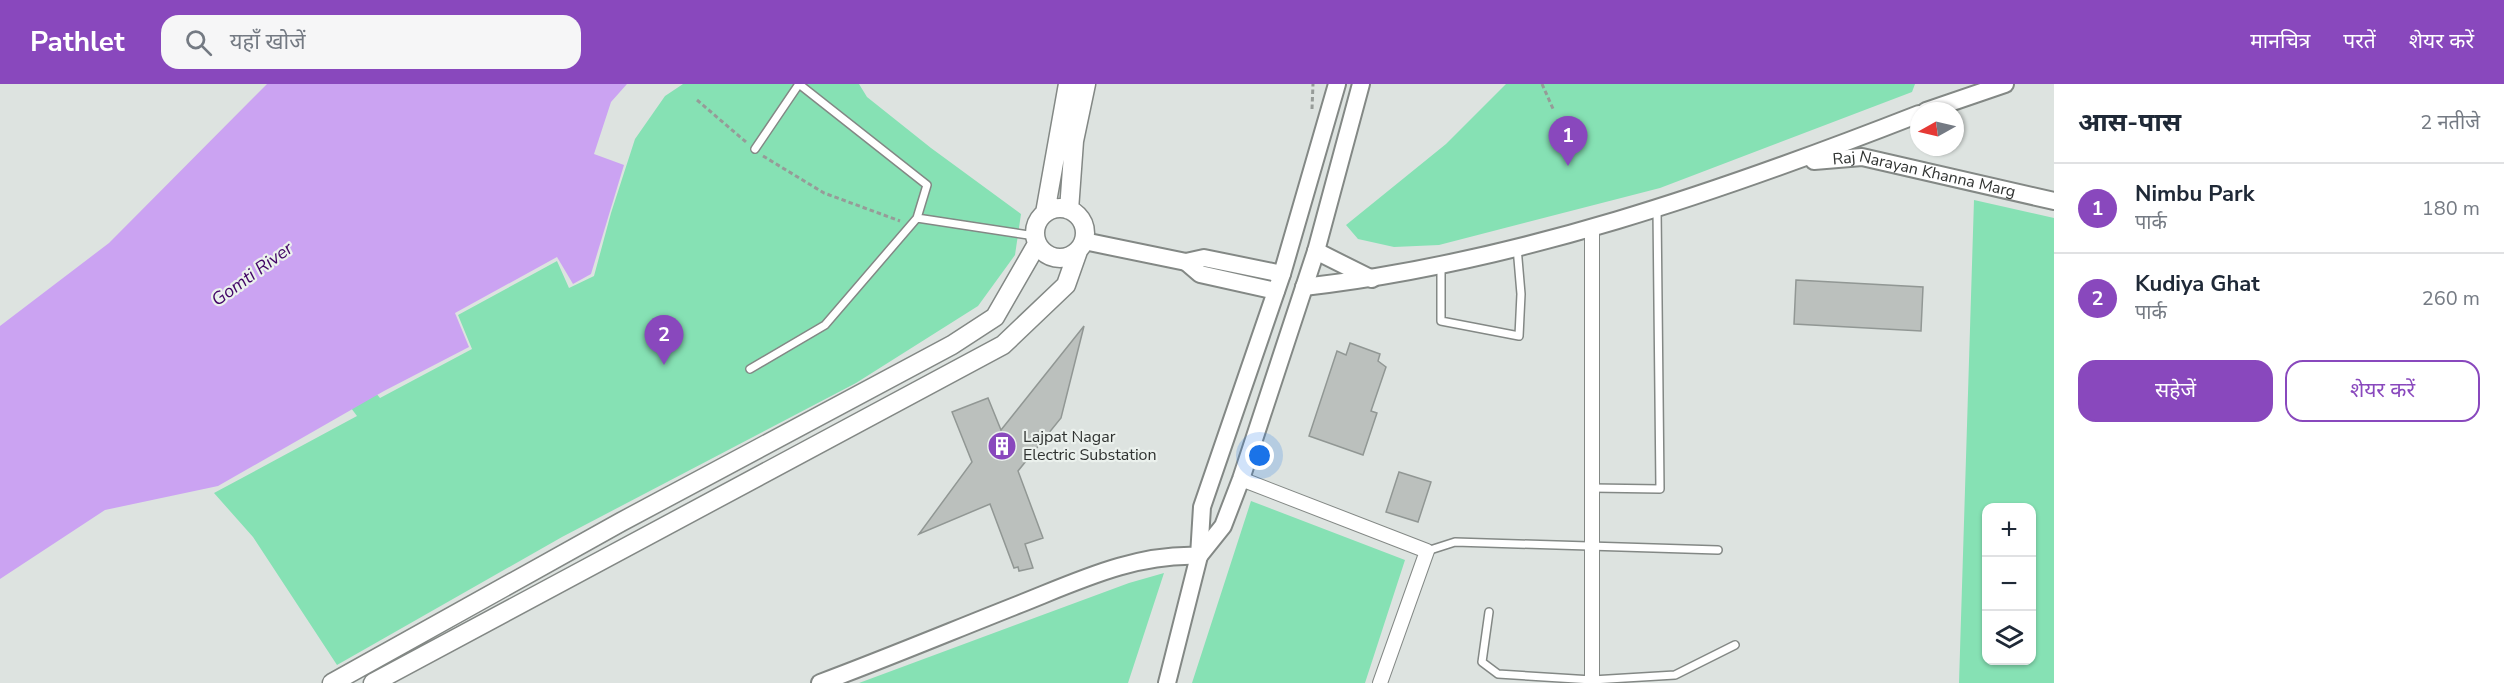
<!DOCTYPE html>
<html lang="hi">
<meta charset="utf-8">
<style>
:root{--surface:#fff;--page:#f6f6f7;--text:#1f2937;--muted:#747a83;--line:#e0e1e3;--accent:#8948bd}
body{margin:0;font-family:"Nunito Sans","Noto Sans Devanagari",sans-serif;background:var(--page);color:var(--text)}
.controls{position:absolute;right:18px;bottom:18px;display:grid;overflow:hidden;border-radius:12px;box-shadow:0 2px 4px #0004}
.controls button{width:54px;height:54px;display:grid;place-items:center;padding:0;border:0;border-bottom:2px solid var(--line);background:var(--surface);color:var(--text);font:30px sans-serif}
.compass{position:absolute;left:1910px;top:18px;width:54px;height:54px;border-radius:50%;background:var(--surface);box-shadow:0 2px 4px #0004;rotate:262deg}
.you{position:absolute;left:1260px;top:372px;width:21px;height:21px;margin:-15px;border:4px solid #fff;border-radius:50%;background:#1a73e8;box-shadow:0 0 0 9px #1a73e833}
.badge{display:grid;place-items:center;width:39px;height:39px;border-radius:50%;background:var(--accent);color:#fff;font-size:20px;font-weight:700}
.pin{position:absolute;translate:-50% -50px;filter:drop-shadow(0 2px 3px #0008)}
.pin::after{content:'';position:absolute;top:32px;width:21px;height:18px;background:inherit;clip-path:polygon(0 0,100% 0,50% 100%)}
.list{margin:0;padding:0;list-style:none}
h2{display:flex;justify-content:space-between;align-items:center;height:78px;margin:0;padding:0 24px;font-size:26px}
h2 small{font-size:20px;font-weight:400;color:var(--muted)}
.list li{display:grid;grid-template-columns:39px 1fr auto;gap:18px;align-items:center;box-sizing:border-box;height:90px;padding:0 24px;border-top:2px solid var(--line)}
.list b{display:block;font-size:22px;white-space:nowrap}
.list p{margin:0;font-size:20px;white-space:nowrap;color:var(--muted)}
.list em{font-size:20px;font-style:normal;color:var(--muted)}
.actions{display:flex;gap:12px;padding:18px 24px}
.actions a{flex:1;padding:14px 0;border:2px solid var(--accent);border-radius:18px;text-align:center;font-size:21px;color:var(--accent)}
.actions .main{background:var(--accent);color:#fff}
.icon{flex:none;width:33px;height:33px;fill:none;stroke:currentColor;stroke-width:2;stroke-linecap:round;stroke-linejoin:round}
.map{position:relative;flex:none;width:2054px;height:599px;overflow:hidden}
header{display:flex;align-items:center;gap:36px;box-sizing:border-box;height:84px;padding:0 30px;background:var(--accent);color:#fff}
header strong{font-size:28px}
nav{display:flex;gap:33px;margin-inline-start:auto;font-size:21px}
.search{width:420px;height:54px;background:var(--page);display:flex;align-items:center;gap:15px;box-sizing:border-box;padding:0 21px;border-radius:18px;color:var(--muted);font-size:22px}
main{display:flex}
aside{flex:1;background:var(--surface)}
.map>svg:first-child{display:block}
.green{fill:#86e1b4;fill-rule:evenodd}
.water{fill:#cba3f2}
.building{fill:#bbc0bd;stroke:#919794;stroke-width:1.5}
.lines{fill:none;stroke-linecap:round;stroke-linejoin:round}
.service-casing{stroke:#838885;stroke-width:10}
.minor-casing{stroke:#838885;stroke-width:16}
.tertiary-casing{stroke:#838885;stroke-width:20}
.secondary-casing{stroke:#838885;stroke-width:21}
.path{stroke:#969b98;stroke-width:3;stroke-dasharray:4.5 3;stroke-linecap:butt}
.service{stroke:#fff;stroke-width:7}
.minor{stroke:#fff;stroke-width:14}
.tertiary{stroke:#fff;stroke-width:16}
.secondary{stroke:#fff;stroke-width:18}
.labels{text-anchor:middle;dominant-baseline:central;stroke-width:4.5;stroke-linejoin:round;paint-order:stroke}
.street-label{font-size:16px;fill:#2f3230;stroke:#ebf1ed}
.poi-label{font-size:16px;fill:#2f3230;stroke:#ebf1ed;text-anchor:start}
.water-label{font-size:18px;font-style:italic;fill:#420566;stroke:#ebf1ed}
</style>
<header>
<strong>Pathlet</strong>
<div class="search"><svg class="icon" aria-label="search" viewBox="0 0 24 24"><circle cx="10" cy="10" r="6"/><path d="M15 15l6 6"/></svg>यहाँ खोजें</div>
<nav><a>मानचित्र</a><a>परतें</a><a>शेयर करें</a></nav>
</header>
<main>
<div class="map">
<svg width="2054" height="599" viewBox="0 0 2054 599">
<rect width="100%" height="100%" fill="#dde3e0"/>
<path class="green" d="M683,0H859L867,13L931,64L1021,130L1015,171L978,222L856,299L562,453L337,581L253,453L214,409L357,332L342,312L366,297L380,314L472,265L458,231L557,177L569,204L594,192L611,129L635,55L665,12Z
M1506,0H1915L1912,8L1660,104L1439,161L1394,163L1358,155L1346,141L1446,60Z
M1974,116L2054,134V599H1959ZM1986,424H2032V576H1986Z
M1251,417L1405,476L1365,599H1192Z
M1164,489L1128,599H859L1129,499Z"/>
<path class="water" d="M267,0H627L611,18L594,70L624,81L591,190L573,200L557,173L455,229L469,263L384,307L218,402L105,426L0,495V242L109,159Z"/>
<path class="building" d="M1796,196L1923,203L1921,247L1794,240Z
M1084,242L1061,334L1018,387L1043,454L1025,460L1033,484L1019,487L1018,483L1014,484L990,420L919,450L972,378L952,328L988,314L1001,346Z
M1350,259L1380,270L1378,277L1386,283L1371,327L1377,329L1363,371L1309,352L1337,267L1346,271Z
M1399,388L1431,398L1418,438L1386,428Z"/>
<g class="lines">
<g class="service-casing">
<path id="service" d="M799,0L927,101L917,134
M755,65L799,0
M1441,180V237L1519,252L1521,210L1517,163
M750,285L825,241L917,134L1035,152
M1592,404L1660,405L1657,125
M1427,467L1455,458L1718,466
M1489,528L1482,578L1498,590L1592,596L1675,591L1735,561"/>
</g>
<g class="minor-casing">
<path id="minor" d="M1592,144V599
M1241,395L1427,467L1380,599"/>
</g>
<g class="tertiary-casing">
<g id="tertiary">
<path d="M1926,27L2005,0"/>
<path id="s1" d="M1814,77L1862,73L2054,117"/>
<path d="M1084,157L1186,178L1204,174L1282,190"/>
<path d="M1316,167L1372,195"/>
<path d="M1186,178L1200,190L1276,207"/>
<path d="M1304,203C1515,179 1722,107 1919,30"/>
<path d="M1199,472L1202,423L1282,190L1337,0"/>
<path d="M820,599C887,574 954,546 1020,520C1078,497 1136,469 1199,472"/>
<path d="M1167,599L1199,472L1223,442L1241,395L1316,167L1361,0"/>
</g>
</g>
<g class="secondary-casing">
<path id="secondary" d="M1035 149a25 25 0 1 1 50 0a25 25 0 1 1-50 0Z
M1069,126L1074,57L1086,0
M1045,129L1068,0
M332,599L621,438L952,261L995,233L1037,160
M373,599L1003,261L1066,201L1078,167"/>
</g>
<path class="path" d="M1542,0L1554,27
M697,16L746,58
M1312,25L1313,0
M763,72L824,109L900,137"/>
<use href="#service" class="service"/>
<use href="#minor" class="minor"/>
<use href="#tertiary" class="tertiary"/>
<use href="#secondary" class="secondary"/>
</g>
<defs>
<g id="building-disc" transform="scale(1.5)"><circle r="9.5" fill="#8948bd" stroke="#ebf1ed"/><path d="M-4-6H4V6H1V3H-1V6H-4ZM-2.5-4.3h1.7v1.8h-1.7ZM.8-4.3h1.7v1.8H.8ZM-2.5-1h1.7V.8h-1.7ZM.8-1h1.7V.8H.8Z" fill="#fff"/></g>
</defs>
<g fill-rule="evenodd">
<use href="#building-disc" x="1002" y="362"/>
</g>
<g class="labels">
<g class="street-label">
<text stroke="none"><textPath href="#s1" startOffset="112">Raj Narayan Khanna Marg</textPath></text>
</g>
<g class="poi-label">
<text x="1023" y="353">Lajpat Nagar<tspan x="1023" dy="18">Electric Substation</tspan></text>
</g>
<g class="water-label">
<text transform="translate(252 190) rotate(-36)">Gomti River</text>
</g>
</g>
</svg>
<div class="controls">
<button>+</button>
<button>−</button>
<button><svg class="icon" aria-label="layers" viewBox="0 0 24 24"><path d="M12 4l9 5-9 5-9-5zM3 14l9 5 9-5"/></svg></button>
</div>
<svg class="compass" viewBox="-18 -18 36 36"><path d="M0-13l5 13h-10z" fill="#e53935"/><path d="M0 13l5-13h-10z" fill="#747a83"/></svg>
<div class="you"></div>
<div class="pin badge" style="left:1568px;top:82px">1</div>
<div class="pin badge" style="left:664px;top:281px">2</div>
</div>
<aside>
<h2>आस-पास<small>2 नतीजे</small></h2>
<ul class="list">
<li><span class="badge">1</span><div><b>Nimbu Park</b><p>पार्क</p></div><em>180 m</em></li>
<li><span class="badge">2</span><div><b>Kudiya Ghat</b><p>पार्क</p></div><em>260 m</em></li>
</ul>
<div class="actions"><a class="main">सहेजें</a><a>शेयर करें</a></div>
</aside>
</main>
